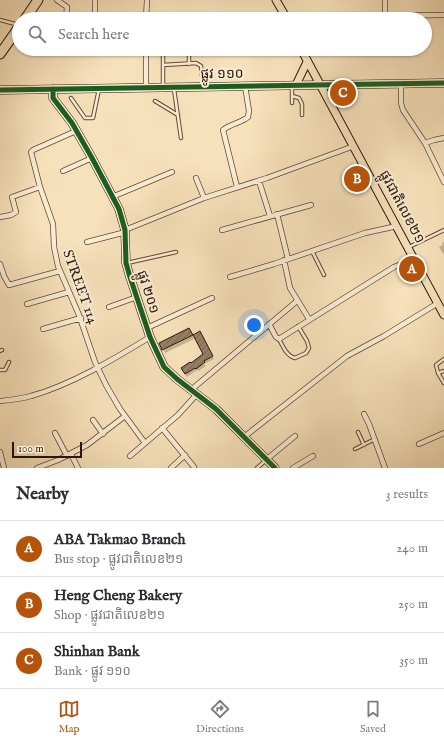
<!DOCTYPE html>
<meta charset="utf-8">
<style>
:root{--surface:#fff;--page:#f7f7f7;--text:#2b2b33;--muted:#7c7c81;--line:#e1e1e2;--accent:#b45309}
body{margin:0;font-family:"IM FELL English","Noto Sans Khmer",serif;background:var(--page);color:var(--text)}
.scale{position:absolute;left:12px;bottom:10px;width:70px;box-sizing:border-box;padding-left:4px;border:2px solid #2d160c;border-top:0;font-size:11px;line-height:14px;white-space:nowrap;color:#2d160c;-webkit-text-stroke:3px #faecd2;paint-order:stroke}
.you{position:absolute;left:254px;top:325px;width:14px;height:14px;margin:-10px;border:3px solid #fff;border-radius:50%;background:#1a73e8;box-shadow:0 0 0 6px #1a73e833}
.badge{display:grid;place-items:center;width:26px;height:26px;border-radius:50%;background:var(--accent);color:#fff;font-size:13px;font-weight:700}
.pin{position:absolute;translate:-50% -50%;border:2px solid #fff;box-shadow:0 1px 4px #0006}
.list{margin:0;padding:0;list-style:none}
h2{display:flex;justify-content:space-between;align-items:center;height:52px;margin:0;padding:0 16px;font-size:17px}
h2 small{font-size:13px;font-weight:400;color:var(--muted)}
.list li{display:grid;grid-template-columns:26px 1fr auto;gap:12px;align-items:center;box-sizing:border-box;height:56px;padding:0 16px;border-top:1px solid var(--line)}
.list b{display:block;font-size:15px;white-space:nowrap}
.list p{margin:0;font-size:13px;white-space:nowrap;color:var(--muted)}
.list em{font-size:13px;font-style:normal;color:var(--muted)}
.icon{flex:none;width:22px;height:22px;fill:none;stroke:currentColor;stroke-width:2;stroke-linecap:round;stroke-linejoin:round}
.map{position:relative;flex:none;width:444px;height:468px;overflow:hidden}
.search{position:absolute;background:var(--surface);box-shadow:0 1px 3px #0004;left:12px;right:12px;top:12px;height:44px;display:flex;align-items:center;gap:10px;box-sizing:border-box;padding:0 14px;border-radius:22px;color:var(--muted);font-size:15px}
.sheet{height:220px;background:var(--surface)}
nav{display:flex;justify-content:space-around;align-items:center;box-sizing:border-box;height:56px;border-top:1px solid var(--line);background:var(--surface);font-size:11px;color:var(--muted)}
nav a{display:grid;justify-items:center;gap:2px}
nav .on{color:var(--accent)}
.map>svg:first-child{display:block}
.shadow{fill:#0003}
.building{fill:url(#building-hatch);stroke:#2d160c}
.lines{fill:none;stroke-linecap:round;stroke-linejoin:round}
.lane-casing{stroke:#604938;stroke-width:4.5}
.street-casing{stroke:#604938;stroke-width:6}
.secondary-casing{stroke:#2d160c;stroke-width:9}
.primary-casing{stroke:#2d160c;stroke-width:9}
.highway-casing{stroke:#2d160c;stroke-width:11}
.lane{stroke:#faecd2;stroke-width:2.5}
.street{stroke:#faecd2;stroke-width:4.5}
.secondary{stroke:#faecd2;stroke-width:7}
.primary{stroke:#f7e1ba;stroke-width:7}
.highway{stroke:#f7e1ba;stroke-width:9}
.cycleway-casing{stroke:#faecd2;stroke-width:8}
.cycleway{stroke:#1b5e20;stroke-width:5}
.labels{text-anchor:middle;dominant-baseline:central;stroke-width:4;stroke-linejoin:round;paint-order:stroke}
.street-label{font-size:14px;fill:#2d160c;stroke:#faecd2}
</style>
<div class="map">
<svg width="444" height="468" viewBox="0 0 444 468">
<defs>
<pattern id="building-hatch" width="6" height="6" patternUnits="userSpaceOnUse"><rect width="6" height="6" fill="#968066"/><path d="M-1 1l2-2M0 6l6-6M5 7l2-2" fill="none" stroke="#7b6852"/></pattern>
</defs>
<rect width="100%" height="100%" fill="#f7e1ba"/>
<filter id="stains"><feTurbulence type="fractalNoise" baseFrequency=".005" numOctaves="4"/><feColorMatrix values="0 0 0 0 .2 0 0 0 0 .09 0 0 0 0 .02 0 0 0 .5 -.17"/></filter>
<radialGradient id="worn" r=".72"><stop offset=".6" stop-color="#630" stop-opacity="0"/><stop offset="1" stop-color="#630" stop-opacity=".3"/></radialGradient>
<path class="shadow" d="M444,242V255L439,247L443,245L442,243Z
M189,329L194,339L165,353L160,343Z
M200,333L214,359L204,364L206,366L198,371L197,370L187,377L182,369L191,364L204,354Z"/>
<path class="building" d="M189,328L193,335L162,350L159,343Z
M200,331L213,356L204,361L205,362L196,369L195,368L185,374L181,368L190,362L191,363L203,354L193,335Z"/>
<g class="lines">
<g class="lane-casing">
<path id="lane" d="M0,20L19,25
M163,49V87
M189,49V64
M163,65L196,63L201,66L203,85
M292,87V103
M174,89L181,138
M292,96L299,98L302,104V115
M71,98L85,118H93L99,89
M155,101L178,115
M409,247L444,230
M312,251L324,275
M127,263L176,252
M279,339C283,347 287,356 295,358L306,353L309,348L307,341L298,326
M0,351L2,350
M444,359L436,365L438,373L444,371
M0,370H5L9,362
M438,373L444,383
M358,432L364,445
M355,449L375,439
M257,468L265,461"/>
</g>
<g class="street-casing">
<path id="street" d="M57,0L67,7L66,19
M385,0V16
M95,19V1
M135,19L444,15
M146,19L147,0
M401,84V103L403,110L425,143L444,182
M146,88V49
M76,131L33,150L31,152L32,156L40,187L53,224L54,247L58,266L79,315L95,362L106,385L120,409L145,443
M425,143L434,140L444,138
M63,171L92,158
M196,178L204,198
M259,181L270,216
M237,187L223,130C230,124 241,123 248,117L249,111L245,86
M112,197L172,172
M277,214L288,259
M0,217L11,215L16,212L12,197L40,187
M125,230L204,198L267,178L354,146
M222,230L311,205
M87,242L126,232
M284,260L290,288L309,319
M0,264L4,276L9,285L60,271
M230,277L274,264L365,233L397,226
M27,304L69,292
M109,307L137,297
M269,324L276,337L279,339L394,267L414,259
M147,328L212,298
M43,329L81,318
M191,390L297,301
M0,401C10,400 21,399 31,396C71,385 114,359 150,337
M364,414L369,424L385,468
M93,420L103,434
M162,428L194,467
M55,433L67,456
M244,437L347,356L384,336L438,303
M419,444L444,433
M0,452L4,468
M71,454L78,468
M130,456L178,415L197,394
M267,459L295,436
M37,468L58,460L87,445L125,416
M171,468L185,455
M293,468L313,456"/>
</g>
<g class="secondary-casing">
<path id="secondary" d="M53,89V98L72,123L92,158L119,209L125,230L126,263L130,277L150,337L164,367L177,379L216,409L275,468
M0,90L444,83"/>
</g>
<g class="primary-casing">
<path id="primary" d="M276,0L287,19
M301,49L444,315
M296,85L307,62"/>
</g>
<g class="highway-casing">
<path id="highway" d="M25,19L38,0
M0,54L19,27"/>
</g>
<use href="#lane" class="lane"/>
<use href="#street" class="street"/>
<use href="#secondary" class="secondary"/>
<use href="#primary" class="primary"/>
<use href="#highway" class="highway"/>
<g class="cycleway-casing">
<path id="cycleway" d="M53,89V98L72,123L92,158L119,209L125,230L126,263L130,277L150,337L164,367L177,379L216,409L275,468
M0,90L444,83"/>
</g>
<use href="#cycleway" class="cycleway"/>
</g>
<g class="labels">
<g class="street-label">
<text transform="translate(222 74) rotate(-1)">ផ្លូវ ១១០</text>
<text transform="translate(402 207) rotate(62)">ផ្លូវជាតិលេខ២១</text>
<text transform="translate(80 287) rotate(70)">STREET 114</text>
<text transform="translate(148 292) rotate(72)">ផ្លូវ ២០១</text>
</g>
</g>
<rect width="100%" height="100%" filter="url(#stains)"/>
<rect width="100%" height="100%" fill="url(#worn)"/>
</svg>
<div class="scale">100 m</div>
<div class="you"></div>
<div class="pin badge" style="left:412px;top:269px">A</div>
<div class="pin badge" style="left:357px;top:179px">B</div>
<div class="pin badge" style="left:343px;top:93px">C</div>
<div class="search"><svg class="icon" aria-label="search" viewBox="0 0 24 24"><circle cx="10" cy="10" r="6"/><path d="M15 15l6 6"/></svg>Search here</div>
</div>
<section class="sheet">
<h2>Nearby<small>3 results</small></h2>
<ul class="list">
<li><span class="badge">A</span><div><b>ABA Takmao Branch</b><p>Bus stop · ផ្លូវជាតិលេខ២១</p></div><em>240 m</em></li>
<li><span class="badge">B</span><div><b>Heng Cheng Bakery</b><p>Shop · ផ្លូវជាតិលេខ២១</p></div><em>250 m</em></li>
<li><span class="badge">C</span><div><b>Shinhan Bank</b><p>Bank · ផ្លូវ ១១០</p></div><em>350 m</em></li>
</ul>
</section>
<nav>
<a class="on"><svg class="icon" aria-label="map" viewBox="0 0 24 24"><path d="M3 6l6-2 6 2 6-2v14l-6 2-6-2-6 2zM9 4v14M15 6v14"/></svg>Map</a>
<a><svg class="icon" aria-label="directions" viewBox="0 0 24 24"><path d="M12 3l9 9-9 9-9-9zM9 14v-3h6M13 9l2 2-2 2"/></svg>Directions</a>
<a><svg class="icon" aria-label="saved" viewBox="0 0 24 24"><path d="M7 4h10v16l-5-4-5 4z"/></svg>Saved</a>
</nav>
